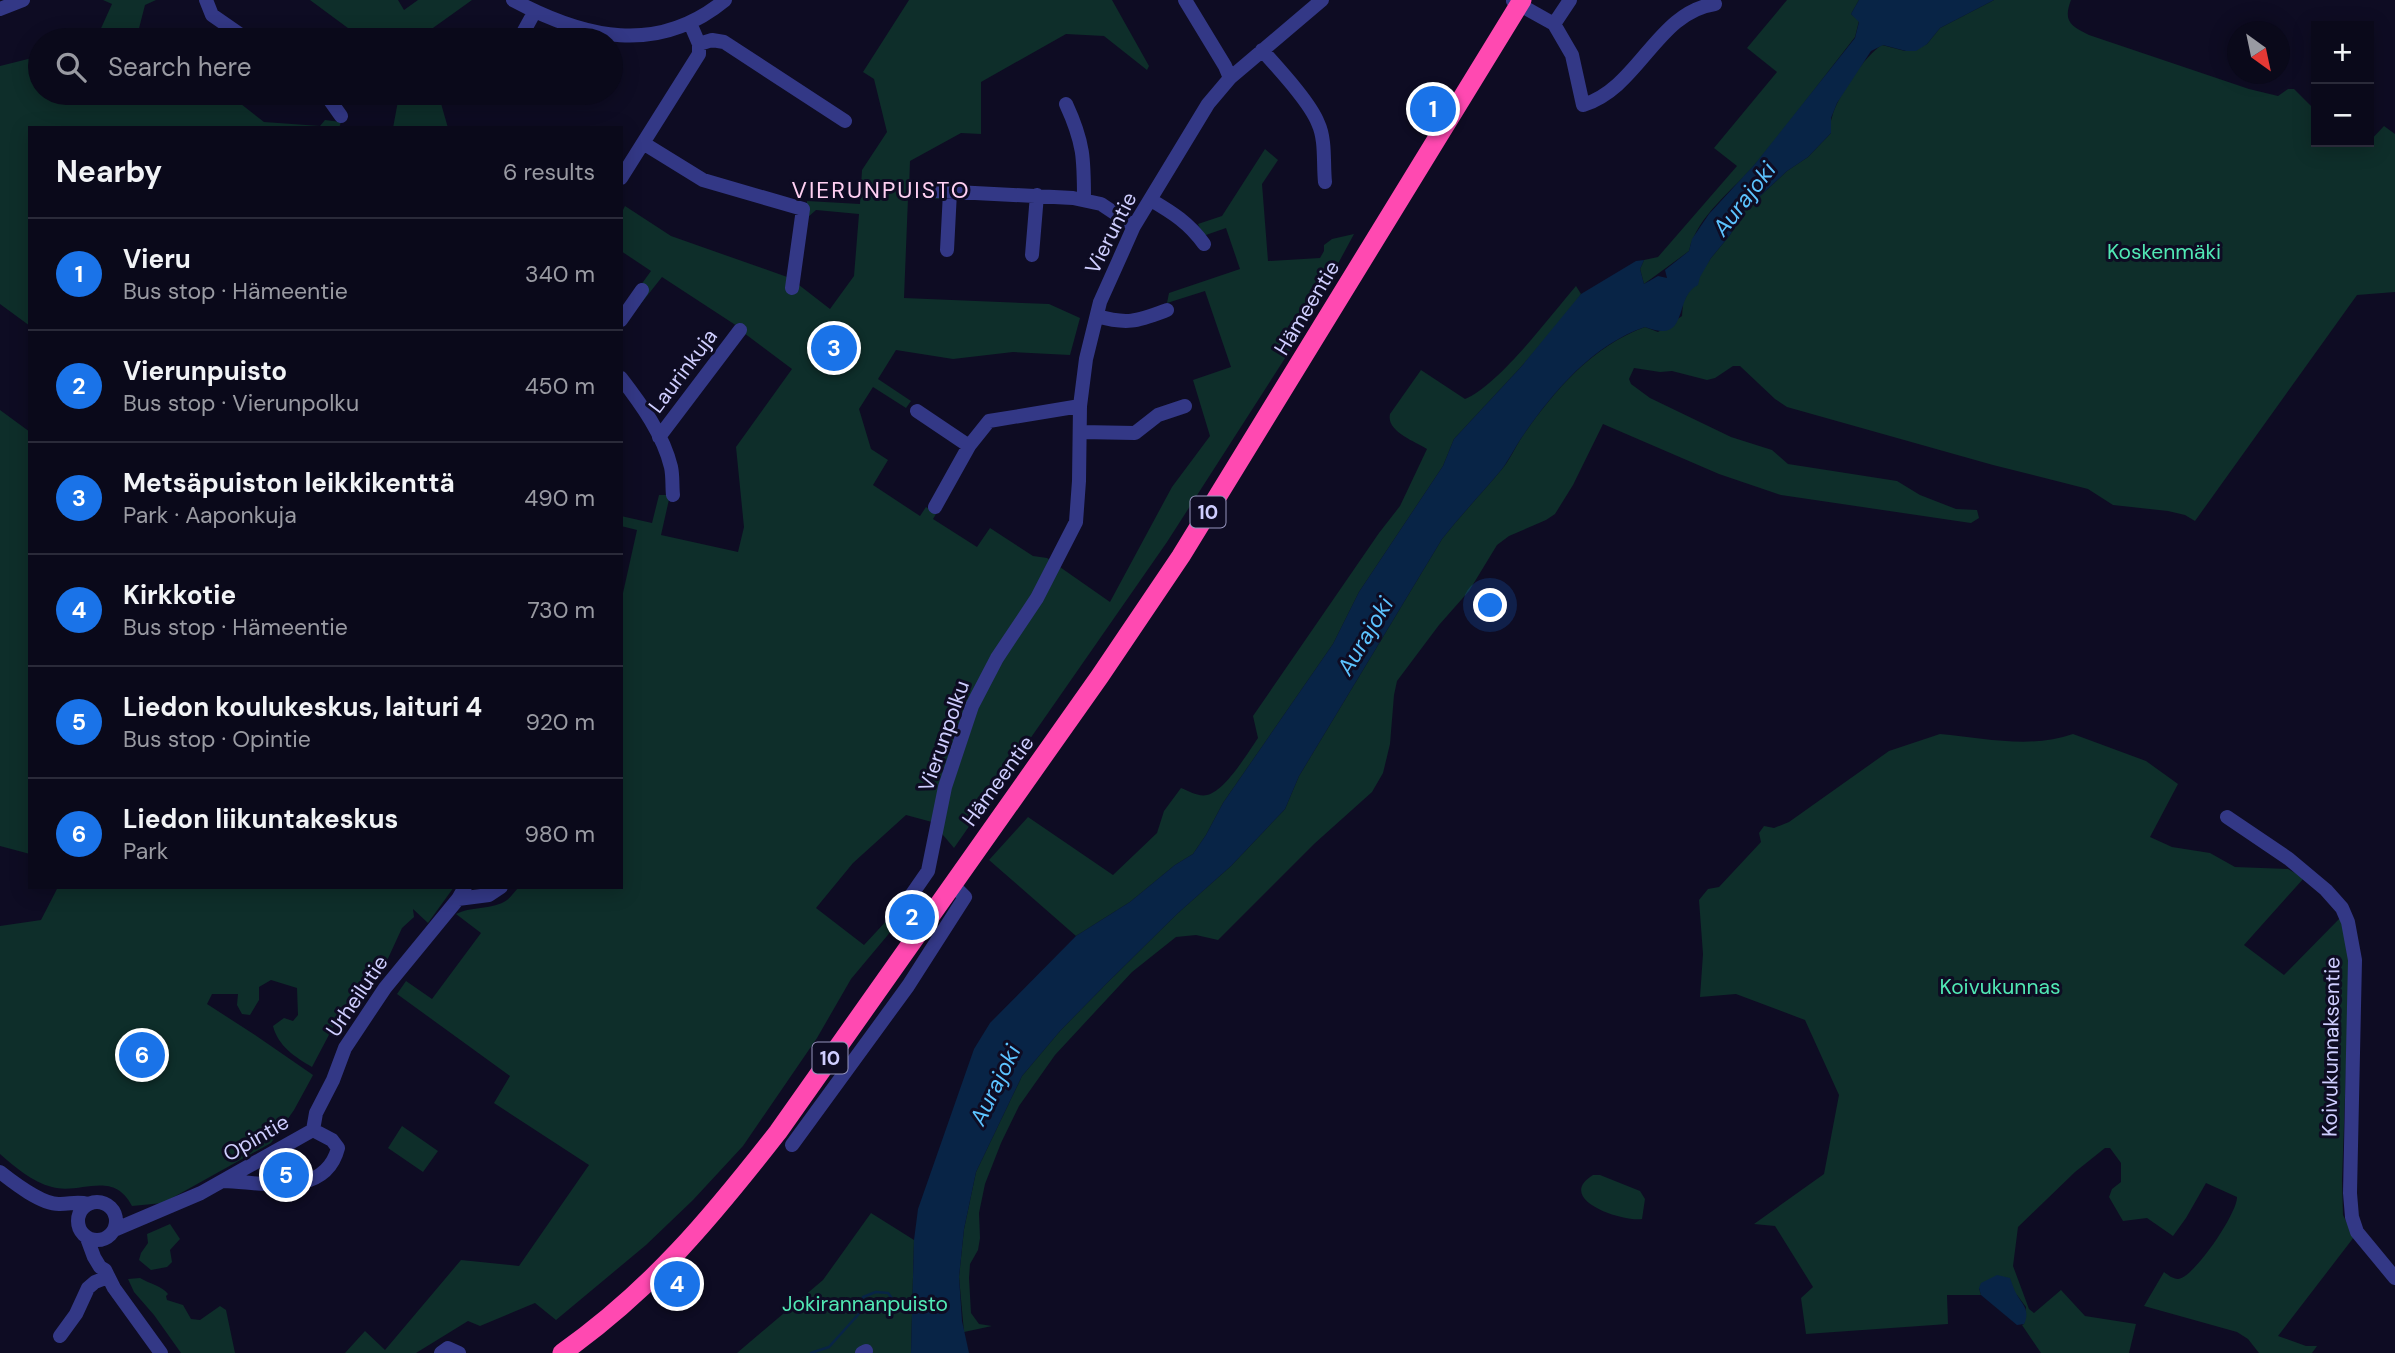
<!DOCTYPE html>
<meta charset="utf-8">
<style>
:root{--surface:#0a091a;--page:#131223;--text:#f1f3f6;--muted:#999aa2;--line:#2a2a39;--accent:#1a73e8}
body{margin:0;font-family:"DM Sans",sans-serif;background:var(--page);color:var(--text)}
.controls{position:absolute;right:21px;top:21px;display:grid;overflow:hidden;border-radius:0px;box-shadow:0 4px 18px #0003}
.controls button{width:63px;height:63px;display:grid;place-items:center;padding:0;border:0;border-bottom:2px solid var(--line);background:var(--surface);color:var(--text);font:35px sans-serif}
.compass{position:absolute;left:2227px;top:21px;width:63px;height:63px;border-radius:50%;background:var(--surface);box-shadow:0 4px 18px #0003;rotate:147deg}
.you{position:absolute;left:1491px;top:606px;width:24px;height:24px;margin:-18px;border:5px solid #fff;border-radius:50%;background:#1a73e8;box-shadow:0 0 0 10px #1a73e833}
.badge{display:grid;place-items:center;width:46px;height:46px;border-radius:50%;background:var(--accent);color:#fff;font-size:23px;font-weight:700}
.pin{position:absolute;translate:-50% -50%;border:4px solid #fff;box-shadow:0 2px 7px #0006}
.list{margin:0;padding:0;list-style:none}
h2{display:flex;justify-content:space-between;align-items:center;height:91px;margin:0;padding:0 28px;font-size:30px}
h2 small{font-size:23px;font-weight:400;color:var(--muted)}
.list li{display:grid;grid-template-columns:46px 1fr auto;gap:21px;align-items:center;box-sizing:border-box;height:112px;padding:0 28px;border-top:2px solid var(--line)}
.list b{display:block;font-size:26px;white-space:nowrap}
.list p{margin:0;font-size:23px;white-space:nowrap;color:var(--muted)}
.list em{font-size:23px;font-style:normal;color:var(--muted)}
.icon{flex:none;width:38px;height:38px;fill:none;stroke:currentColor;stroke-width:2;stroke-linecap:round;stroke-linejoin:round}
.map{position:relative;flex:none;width:2395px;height:1353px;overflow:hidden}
.search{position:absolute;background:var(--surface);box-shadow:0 4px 18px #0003;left:28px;top:28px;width:595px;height:77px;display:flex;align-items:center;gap:18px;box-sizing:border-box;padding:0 24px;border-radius:38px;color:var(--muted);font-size:26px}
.panel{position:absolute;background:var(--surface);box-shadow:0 4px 18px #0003;left:28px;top:126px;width:595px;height:763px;border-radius:0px}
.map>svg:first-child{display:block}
.green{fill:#0e2e2a}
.water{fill:#082446}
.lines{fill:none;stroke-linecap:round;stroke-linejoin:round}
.stream{stroke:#082446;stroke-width:2.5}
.minor{stroke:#333886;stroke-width:14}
.highway{stroke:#ff49b1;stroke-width:19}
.labels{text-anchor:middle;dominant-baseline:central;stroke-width:6;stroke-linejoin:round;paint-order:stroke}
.shield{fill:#0e0c23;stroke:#9594bd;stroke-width:2}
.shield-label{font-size:19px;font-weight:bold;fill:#cfceff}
.street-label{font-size:21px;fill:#cfceff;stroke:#0e0c23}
.park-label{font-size:21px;fill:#51e8b4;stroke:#0e0c23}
.neighbourhood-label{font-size:23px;letter-spacing:2px;fill:#ffd0f2;stroke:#0e0c23}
.water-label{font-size:23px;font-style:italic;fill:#5cc3ff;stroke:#0e0c23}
</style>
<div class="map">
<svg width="2395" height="1353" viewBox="0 0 2395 1353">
<rect width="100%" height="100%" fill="#0e0c23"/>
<path class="green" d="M103,0H156L145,5L136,40H84L98,35L112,4Z
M310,0H398L404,10L418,0H472L419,38L420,40H355L356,34Z
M909,0H1112L1149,66L1147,70L1104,36L1066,34L981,82V134L961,133L910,161L909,189L939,190V199L908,198L904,298L1049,304L1080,318L1070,355L1013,352L953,359L896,350L878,379L911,401L906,408L873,387L859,409L871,449L888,460L873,485L920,516L926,507L936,514L933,519L977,547L990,528L1033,556L1047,558L1110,602L1172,487L1210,436L1193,380L1231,367L1205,291L1167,303L1169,293L1240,269L1226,228L1203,236L1198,224L1222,216L1265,149L1278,160L1262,184L1268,261L1320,258L1324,251V245L1332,239L1354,234L1298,338L1167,542L954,848L932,822L906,815L853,863L816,908L864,945L890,917L897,924L851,979L817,1038L743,1146L693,1200L646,1245L556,1320L535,1303L480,1326L468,1321L416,1353H345L365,1331L385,1350L461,1260L519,1266L589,1165L494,1103L510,1076L397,994L406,981L432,999L481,933L456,914C472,906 493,910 507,900C511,897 515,891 519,887H621V602L637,530L621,526V516L652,523L659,495H670L661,535L738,552L744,527L736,447L792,369L744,333L737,326L662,277L639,306L630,300L651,271L621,251V214L625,206L671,236L790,278L830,309L854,276L859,214L816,210L807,218V201L860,204L862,170L887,132L874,79L863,72Z
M1787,0H1859L1851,14L1859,21L1855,37C1822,79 1791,121 1757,162C1735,189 1697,215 1689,251L1644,284L1640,269L1644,260L1658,257L1737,166L1714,148L1777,72L1747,48Z
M1994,0H2071C2063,21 2070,26 2089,35L2249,89L2278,96L2288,89H2294L2316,111V142H2369L2384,126L2395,134V292L2357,295L2195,521L2185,515L2168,511L2113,505L2088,489L1993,465L1787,407L1775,399L1740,366H1733L1715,378L1707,380L1672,371L1660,372L1634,368L1629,379L1631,384L1650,398L1731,437L1772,450L1788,464L1897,481L1920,495L1956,509L1977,510L1979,518L1971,523L1964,522L1781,495L1719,474L1603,424L1573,485L1555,514L1546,520L1509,536L1497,545L1469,591L1439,625L1397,681L1394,695L1390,744L1383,773L1372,792L1314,844L1218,940L1196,935L1176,937L1132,972L1055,1055L1019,1106L1001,1143L985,1184L979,1213L980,1238L978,1250L970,1264L969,1278L971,1313L979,1324L992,1326L964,1332L959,1277L964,1229L976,1172L1022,1076L1060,1031L1107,983L1178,913L1231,866L1285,809L1299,776L1442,539C1461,515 1482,493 1502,469C1510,460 1515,447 1522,437C1553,392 1592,346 1645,327L1658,332L1682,316L1683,303L1690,289L1711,258L1730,235L1743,212L1787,171L1808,157L1831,133C1831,128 1830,122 1832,117C1837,97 1865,55 1882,45L1905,51L1927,44L1940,28Z
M40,56V93H227L264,122L320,126L325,120L341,122L339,128H30V326L0,304V66Z
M396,93H438L448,128H393L398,101Z
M1576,286L1581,294L1574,305L1521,367L1454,439L1443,466L1359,592L1333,644L1223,803L1206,835L1193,854L1175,865L1130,902L1076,936L989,860L1028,817L1113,875L1157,833L1164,811L1181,788C1189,791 1198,797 1207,795C1225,791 1247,754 1258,738L1253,716L1379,533L1400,506L1427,449C1414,441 1386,431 1390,414L1421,370L1465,399C1499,385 1550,316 1576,286Z
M0,410L30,432V854L0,846Z
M1940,734C1984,738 2031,749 2073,734L2146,761L2178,784L2150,837L2172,847L2210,853L2235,867L2288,869L2304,878L2244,945L2284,975L2341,917L2348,951L2349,982L2342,1180L2343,1215L2354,1237L2278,1336L2306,1346H2317L2312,1353H2259L2248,1339L2237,1332L2144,1306L2164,1272C2168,1275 2173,1279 2178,1279C2194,1278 2238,1212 2237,1197L2206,1183L2186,1218L2173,1236L2147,1218L2123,1221L2109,1197L2112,1189L2121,1182V1163L2110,1148H2105L2075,1172L2018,1227L2013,1266L2029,1309L2034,1313L2061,1290L2085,1316L2136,1324L2129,1353H2041L2022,1325L2024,1324L2026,1307L2017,1295L1979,1288L1981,1295H1947L1948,1324L1806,1334L1801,1298L1813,1287L1775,1226L1754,1224L1824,1174L1839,1095L1805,1020L1736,994L1700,997L1703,954L1699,900L1708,889L1719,887L1761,842L1759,833L1764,826L1774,828L1789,822L1889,751Z
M58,887H454L428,923L413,909L414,917L402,928L379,978L358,993L341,1012L312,1067C295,1057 278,1046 273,1026L284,1018L293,1021L298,1015L297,988L271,980L259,987V1000L250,1015L242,1014L237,1005L238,994H212L207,1004L255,1035L313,1075L312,1077L294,1110L271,1143L163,1203L132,1206C113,1169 81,1195 52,1187C32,1182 15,1167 0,1154V926L41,920Z
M402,1126L438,1151L423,1172L388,1148Z
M1593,1175H1600L1640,1191L1645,1199L1642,1219C1622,1222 1554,1199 1593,1175Z
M871,1213L914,1240L911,1353H737L823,1280Z
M170,1224L180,1239L170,1250L172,1262L167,1267L151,1270L139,1260L141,1253L148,1243L147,1234Z
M140,1278C150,1284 162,1286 168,1294L166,1296L167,1300L183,1305L191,1319L200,1320L220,1306L226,1310L235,1353H181L154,1315L134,1292L128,1279Z"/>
<path class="water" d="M1859,0H1994L1940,28L1927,44L1916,51H1906L1883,45L1871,51L1837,103L1831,118V133L1808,157L1787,171L1743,212L1730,235L1711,258L1700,277L1698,285C1672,298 1691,345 1645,327C1592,345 1553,392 1522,437C1515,447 1509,460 1502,469C1482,493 1461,515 1442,539L1299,776L1285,809L1231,866L1178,913L1107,983L1060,1031L1022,1076L976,1172L964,1229L959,1277L962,1321L969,1353H911L914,1240L918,1209L974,1049L990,1023L1076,936L1130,902L1175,865L1193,854L1206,835L1223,803L1333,644L1359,592L1443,466L1454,439L1521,367L1581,294L1636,261L1644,260L1640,269L1644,284L1658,276L1667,278L1665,270L1689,251L1692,239L1709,214L1755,164L1855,38L1859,22L1851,14Z
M1997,1275L2010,1278C2012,1283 2014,1290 2017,1295C2024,1306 2030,1311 2024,1324L2017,1325L1981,1295L1979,1288L1981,1283Z"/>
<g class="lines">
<path class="stream" d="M811,1353L829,1347L865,1307L863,1297L876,1292L888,1293L897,1305L914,1310"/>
<path class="minor" d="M206,0L212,15L248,40
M513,0C584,38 657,56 725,0
M1185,0L1225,66L1230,78
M1513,1L1554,24L1572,55L1583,105C1639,88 1657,12 1715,4
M0,9L23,0
M1554,24L1570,0
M519,40L535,11
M699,44L712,40L724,42L845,121
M1262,50C1277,67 1310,102 1318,123C1326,140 1323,163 1325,182
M321,93L329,99L341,116
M1066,104C1084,143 1084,159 1084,200
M643,143L703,180L803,209L792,288
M621,178L699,54V44L690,23
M917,190L1073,198L1101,204L1134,226
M1151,200C1173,213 1189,223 1204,244
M947,250L950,192
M1032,255L1037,195
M1097,316C1128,325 1137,321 1167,310
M621,320L642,290
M621,378C641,404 663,434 671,467C673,476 672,486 673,495
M917,411L969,446
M1081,432L1135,433L1158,415L1185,406
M659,437L740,330
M935,507L969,446L989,421L1080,406
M2227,817L2289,859L2326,890L2342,908L2348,922L2355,960L2350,1193L2352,1217L2357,1232L2395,1278
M458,899L489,895L501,887
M901,910L928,871L945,787L972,706L997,658L1037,598L1076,522L1079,481L1080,406L1086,359L1100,302L1118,262L1134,226L1208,104L1230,78L1322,0
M313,1130L316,1113L333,1080L345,1048L385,988L458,899L465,887
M792,1145L908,986L965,897L952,884
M0,1172C14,1183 42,1205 60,1204C71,1204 77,1201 88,1204
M224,1181C262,1182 325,1199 338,1148L332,1140L313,1130
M78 1221a19 19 0 1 1 38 0a19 19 0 1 1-38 0Z
M114,1230L201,1193L313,1130
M87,1238L94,1257L100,1267L105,1270L114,1288L161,1353
M60,1336L76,1314L88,1288L95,1282L108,1277
M441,1353L448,1348L459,1353
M862,1353L866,1351"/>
<path class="highway" d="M562,1353C652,1289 710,1219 778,1132L1100,676L1181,556L1522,0"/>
</g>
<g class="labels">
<g class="shield">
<rect x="1190.5" y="496.5" width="35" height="31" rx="5"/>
<rect x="812.5" y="1042.5" width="35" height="31" rx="5"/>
</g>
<g class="shield-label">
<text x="1208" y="512">10</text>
<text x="830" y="1058">10</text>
</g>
<g class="street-label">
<text transform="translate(1111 233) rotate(-63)">Vieruntie</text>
<text transform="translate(1307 308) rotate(-59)">Hämeentie</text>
<text transform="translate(683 371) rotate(-53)">Laurinkuja</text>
<text transform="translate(944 736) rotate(-71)">Vierunpolku</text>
<text transform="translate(998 781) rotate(-54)">Hämeentie</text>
<text transform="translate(357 996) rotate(-56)">Urheilutie</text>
<text transform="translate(2331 1047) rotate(-89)">Koivukunnaksentie</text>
<text transform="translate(256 1138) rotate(-30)">Opintie</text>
</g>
<g class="park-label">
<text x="2164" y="252">Koskenmäki</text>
<text x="2000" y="987">Koivukunnas</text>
<text x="865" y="1304">Jokirannanpuisto</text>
</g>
<g class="neighbourhood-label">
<text x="881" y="190">VIERUNPUISTO</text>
</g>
<g class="water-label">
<text transform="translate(1744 199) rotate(-52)">Aurajoki</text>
<text transform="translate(1365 636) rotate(-59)">Aurajoki</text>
<text transform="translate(995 1085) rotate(-64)">Aurajoki</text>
</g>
</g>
</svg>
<div class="controls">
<button>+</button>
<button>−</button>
</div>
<svg class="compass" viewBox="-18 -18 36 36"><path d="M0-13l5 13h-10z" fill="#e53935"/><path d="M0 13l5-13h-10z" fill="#999aa2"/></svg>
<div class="you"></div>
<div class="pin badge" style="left:1433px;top:109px">1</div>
<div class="pin badge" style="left:912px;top:917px">2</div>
<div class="pin badge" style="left:834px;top:348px">3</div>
<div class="pin badge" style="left:677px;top:1284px">4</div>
<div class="pin badge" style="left:286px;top:1175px">5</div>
<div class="pin badge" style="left:142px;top:1055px">6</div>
<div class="search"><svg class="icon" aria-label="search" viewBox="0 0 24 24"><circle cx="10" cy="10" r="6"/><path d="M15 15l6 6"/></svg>Search here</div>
<section class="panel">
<h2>Nearby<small>6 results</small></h2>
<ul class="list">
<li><span class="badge">1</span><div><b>Vieru</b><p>Bus stop · Hämeentie</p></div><em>340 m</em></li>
<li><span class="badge">2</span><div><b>Vierunpuisto</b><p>Bus stop · Vierunpolku</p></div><em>450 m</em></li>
<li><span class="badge">3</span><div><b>Metsäpuiston leikkikenttä</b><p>Park · Aaponkuja</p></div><em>490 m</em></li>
<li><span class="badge">4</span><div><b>Kirkkotie</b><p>Bus stop · Hämeentie</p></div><em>730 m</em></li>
<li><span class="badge">5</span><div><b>Liedon koulukeskus, laituri 4</b><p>Bus stop · Opintie</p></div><em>920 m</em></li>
<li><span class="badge">6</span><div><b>Liedon liikuntakeskus</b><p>Park</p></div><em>980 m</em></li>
</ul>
</section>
</div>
